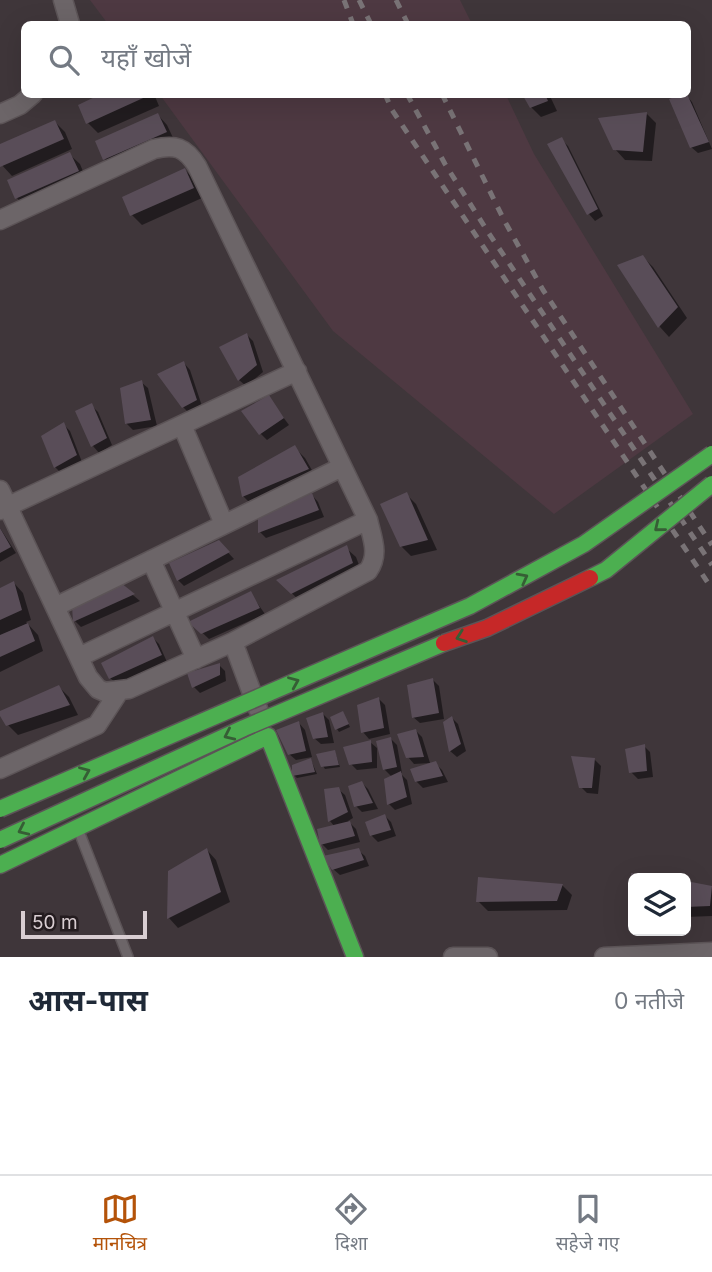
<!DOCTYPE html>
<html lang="hi">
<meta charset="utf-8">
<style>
:root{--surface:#fff;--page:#f6f6f7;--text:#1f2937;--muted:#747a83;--line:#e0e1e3;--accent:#b45309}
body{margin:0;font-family:Inter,"Noto Sans Devanagari",sans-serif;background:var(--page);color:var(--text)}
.controls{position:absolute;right:21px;bottom:21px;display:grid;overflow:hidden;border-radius:10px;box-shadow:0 7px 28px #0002}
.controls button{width:63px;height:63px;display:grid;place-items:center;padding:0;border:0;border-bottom:2px solid var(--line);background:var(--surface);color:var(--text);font:35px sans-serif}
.scale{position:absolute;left:21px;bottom:18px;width:126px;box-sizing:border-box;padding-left:7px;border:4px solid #d9ced2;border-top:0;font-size:19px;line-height:24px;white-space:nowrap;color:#d9ced2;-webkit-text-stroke:5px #241c1f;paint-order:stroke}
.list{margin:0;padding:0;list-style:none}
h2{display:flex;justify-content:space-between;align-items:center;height:91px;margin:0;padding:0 28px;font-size:30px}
h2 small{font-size:23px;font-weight:400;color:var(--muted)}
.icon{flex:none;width:38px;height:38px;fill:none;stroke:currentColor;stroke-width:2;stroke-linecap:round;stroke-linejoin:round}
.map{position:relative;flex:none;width:712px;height:957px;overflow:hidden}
.search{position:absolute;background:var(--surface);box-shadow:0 7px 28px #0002;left:21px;right:21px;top:21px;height:77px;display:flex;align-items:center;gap:18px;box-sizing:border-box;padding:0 24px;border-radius:10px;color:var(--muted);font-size:26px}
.sheet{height:217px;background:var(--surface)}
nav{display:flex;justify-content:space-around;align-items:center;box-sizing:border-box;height:98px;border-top:2px solid var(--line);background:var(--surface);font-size:19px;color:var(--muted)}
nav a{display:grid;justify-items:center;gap:4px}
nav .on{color:var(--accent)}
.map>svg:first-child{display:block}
.built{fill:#4e3942}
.shadow{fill:#0007}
.building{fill:#594d58}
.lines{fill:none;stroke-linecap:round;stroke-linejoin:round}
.lane-casing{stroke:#5c5457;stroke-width:12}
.street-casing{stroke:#5c5457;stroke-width:21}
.fast-casing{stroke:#5c5457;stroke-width:19}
.lane{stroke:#6c6568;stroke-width:9}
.street{stroke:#6c6568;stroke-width:18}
.fast{stroke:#4caf50;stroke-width:16}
.rail{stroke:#797376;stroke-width:5;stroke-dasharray:9 9;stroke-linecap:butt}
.fast-bridge-casing{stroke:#5c5457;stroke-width:19;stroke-linecap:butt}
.jam-bridge-casing{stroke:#5c5457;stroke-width:19;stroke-linecap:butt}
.fast-bridge{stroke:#4caf50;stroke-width:16}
.jam-bridge{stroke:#c62828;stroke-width:16}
.oneway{stroke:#365e35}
</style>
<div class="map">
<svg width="712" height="957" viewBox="0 0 712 957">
<rect width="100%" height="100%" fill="#3f363a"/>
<path class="built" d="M90,0H460L472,24H108Z
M160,95H506L534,154L693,414L554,514L333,331Z"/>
<path class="shadow" d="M105,94H154L159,106L98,133L88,123Z
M524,94H549L557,111L541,117L531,107Z
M686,95L692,102L712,149L698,153L691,147Z
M647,114L656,123L652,161L625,160L615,149Z
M158,115L167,125L175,142L115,169L105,159Z
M55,122L65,132L72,149L12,176L0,163V146Z
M561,139L568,146L603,216L595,221L589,214L549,145Z
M67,152L80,164L87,181L26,208L17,198L9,181L69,154Z
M185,170L195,180L202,198L142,225L132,215Z
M643,257L653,267L687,318L669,337L660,327L620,266Z
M247,335L253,341L263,372L246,386L239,380Z
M184,363L190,370L202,406L190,414L183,407Z
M141,382L148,388L157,426L133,430L126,423Z
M268,397L289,425L267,440L260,433Z
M92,406L98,412L112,445L99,453L93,446L77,412Z
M64,425L70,431L82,462L61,473L55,467Z
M295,448L305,458L317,479L253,506L243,496L240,478Z
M406,494L416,504L437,550L411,556L401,546Z
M312,495L318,502L324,517L266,538L260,532Z
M0,528L16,553L0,562Z
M222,546L234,559L184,586L178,580Z
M346,548L356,557L362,573L302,603L279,581Z
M14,583L23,593L31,620L26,622L38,635L43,651L0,672V590Z
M121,585L140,601L81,627L75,621Z
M250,593L265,614L209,639L191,622Z
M153,638L159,644L167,662L117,684L110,678Z
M219,665L225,671L226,681L200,693L194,687Z
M433,680L439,686L444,719L420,723L413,717Z
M59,687L69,697L78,715L18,735L8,725Z
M379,699L385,705L390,734L369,739L363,732Z
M343,713L350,727L339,732L337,729Z
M323,714L329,720L334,743L321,744L314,738Z
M452,718L458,724L466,751L457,757L450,751Z
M299,723L305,730L312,757L296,760L289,754Z
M416,731L422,737L430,763L414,764L408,757Z
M391,739L397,745L402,773H400L407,780L412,804L395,810L389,804L392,777L384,769Z
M370,742L377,748V768L357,770L351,764Z
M644,746L650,752L653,777L638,779L631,772Z
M335,752L340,767L325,769L323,766Z
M594,759L601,766L598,794L587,793L581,787Z
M311,760L317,774L297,778L294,775Z
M435,763L442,770L448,782L423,788L416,781Z
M362,783L368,789L378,809L362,812L356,806Z
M338,789L345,795L353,818L348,821L356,829L360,842L328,850L322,844L335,827L330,821L326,790Z
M385,816L391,822L396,836L378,842L371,835Z
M207,850L216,860L230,902L178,928L169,918Z
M358,850L365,856L369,866L340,875L333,869Z
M686,883L712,887V916L686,917Z
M562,885L572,895L567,910L488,911L478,901Z
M658,931H682L681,934L663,935Z"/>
<path class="building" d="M101,94H152L86,124L78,105Z
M522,94H545L548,101L530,108Z
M682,94H687L709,142L690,148L669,99Z
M647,112L643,152L613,150L598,118Z
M158,113L167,132L103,160L95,141Z
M55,120L64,139L0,167V144Z
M562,137L598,209L587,215L547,144Z
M70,152L79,171L15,199L7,180Z
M185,168L194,188L130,216L122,197Z
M643,255L678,307L658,328L617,265Z
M247,333L257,365L238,381L219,347Z
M184,361L197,400L182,408L157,374Z
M142,380L151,420L125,424L120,388Z
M269,395L284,418L259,435L241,411Z
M92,403L107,438L91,447L75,411Z
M64,422L77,455L54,468L41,436Z
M295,445L309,469L242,497L238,477Z
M407,492L428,540L400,547L380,504Z
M312,493L319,510L258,533V518Z
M0,528L11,547L0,553Z
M219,540L230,552L177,581L169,563Z
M347,545L353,563L291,594L276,580Z
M14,581L22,610L0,620V588Z
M121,583L135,594L73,622L72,606Z
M251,591L260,608L201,634L188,622Z
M28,623L35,641L0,657V635Z
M153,636L162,655L109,679L101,663Z
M220,663V675L192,688L187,673Z
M433,678L439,713L412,718L407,685Z
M59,685L70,705L6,726L0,716V711Z
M379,697L384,728L361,733L357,705Z
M343,711L349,724L335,730L330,717Z
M323,712L328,737L313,739L306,718Z
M452,716L461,744L449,752L443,722Z
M299,721L306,751L288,755L276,730Z
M416,729L424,757L406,758L397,734Z
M391,737L397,767L383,770L376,741Z
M371,740L372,762L349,765L343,747Z
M645,744L647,771L629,773L625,749Z
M335,750L339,765L321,767L316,754Z
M571,756L595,758L592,788H579Z
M311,758L315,772L292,776V765Z
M436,761L443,776L415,782L410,769Z
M401,771L407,797L387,805L384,779Z
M362,781L373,803L354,807L348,786Z
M339,787L348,812L328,822L324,789Z
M385,814L391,830L370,836L365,822Z
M350,821L355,836L320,845L317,829Z
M207,848L221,892L167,919L168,871Z
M359,848L364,860L332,870L323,856Z
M631,873L655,877V878H632Z
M478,877L563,884L557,901L476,902Z
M686,881L712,886L710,906L686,907Z"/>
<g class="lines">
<g class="lane-casing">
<path id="lane" d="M78,829L128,957"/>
</g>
<g class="street-casing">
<path id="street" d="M63,0L70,24
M0,114L20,105L33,94
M0,220L154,149C175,144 185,147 197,166L368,520C372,538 380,554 368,571L233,642L129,689L105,692L98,689L88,677L0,490
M182,425L224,524
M0,510L297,371
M151,560L196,659
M55,607L342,467
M233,642L258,709
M79,657L368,520
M0,769L97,725L118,693
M453,957H488
M604,957L712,952"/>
</g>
<g class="fast-casing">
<path id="fast" d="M0,865L268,736L355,957"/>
</g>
<use href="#lane" class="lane"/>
<use href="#street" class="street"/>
<use href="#fast" class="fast"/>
<path class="rail" d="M344,0L353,24
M359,0L371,24
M396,0L408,24
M385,94L392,110L712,589
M407,94L445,164L488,232L712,565
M442,94L504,220L543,290L712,545"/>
<g class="fast-bridge-casing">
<path id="fast-bridge" d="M590,578L606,570L712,484
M0,809L470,606L584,544L712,454
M0,840L244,728L444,643"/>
</g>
<g class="jam-bridge-casing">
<path id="jam-bridge" d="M444,643L487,628L590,578"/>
</g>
<use href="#fast-bridge" class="fast-bridge"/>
<use href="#jam-bridge" class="jam-bridge"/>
</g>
<defs><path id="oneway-chevron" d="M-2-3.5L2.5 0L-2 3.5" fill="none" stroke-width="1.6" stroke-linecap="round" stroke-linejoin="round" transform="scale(1.75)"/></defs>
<g class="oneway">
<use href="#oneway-chevron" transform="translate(659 527) rotate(141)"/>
<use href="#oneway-chevron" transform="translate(523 578) rotate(-28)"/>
<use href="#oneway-chevron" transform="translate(461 637) rotate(160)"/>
<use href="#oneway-chevron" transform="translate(294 682) rotate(-23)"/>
<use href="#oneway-chevron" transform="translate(229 735) rotate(155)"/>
<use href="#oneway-chevron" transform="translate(85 772) rotate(-23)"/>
<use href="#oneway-chevron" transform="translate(23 830) rotate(155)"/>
</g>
</svg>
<div class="controls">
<button><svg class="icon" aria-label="layers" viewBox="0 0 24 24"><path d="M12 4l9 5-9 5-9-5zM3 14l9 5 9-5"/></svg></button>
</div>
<div class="scale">50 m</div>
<div class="search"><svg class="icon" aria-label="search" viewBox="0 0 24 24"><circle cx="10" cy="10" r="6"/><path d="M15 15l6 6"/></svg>यहाँ खोजें</div>
</div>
<section class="sheet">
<h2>आस-पास<small>0 नतीजे</small></h2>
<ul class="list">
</ul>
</section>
<nav>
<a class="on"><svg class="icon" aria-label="map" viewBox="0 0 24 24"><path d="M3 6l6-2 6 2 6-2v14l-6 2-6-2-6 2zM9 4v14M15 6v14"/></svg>मानचित्र</a>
<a><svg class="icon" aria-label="directions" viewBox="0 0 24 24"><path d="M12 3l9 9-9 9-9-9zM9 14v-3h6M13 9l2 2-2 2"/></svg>दिशा</a>
<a><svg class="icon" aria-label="saved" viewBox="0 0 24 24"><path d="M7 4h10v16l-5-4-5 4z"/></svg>सहेजे गए</a>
</nav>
